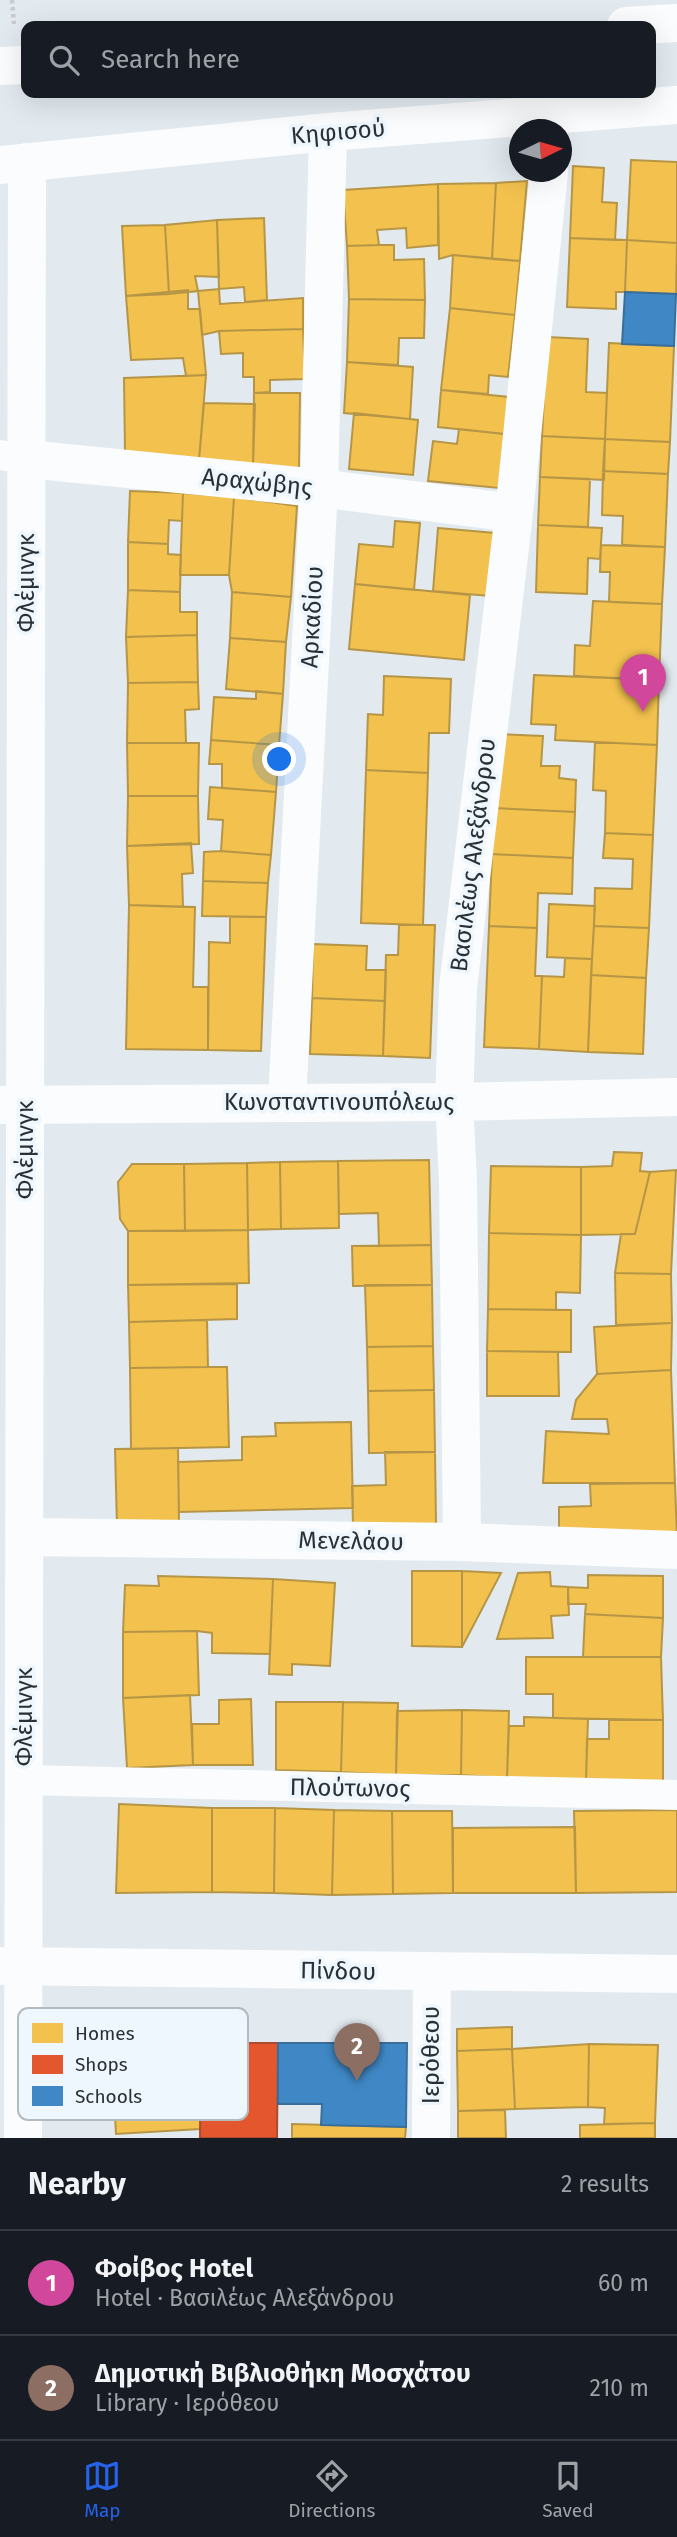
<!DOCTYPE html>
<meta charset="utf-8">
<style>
:root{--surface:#171b24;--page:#242831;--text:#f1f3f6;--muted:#9ea1a6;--line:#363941;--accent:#2563eb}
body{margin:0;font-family:"Fira Sans",sans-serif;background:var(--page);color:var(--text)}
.compass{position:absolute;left:509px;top:119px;width:63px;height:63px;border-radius:50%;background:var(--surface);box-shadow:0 7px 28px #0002;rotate:85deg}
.you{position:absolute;left:280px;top:760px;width:24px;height:24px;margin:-18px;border:5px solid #fff;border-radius:50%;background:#1a73e8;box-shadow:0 0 0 10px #1a73e833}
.badge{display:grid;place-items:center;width:46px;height:46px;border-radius:50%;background:var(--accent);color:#fff;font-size:23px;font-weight:700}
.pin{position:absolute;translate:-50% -58px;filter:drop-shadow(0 2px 4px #0008)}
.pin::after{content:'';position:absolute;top:37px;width:24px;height:21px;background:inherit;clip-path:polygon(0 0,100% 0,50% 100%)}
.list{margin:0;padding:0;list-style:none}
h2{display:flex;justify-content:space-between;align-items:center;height:91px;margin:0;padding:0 28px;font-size:30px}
h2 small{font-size:23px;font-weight:400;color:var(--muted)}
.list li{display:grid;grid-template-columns:46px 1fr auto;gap:21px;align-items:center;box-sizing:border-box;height:105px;padding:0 28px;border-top:2px solid var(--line)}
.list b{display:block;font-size:26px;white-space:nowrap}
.list p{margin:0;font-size:23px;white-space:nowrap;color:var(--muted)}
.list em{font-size:23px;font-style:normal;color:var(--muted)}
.icon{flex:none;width:38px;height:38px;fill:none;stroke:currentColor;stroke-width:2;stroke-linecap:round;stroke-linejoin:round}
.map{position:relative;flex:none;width:677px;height:2138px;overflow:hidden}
.search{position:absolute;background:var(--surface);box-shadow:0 7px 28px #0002;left:21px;right:21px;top:21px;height:77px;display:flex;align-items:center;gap:18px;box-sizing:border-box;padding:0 24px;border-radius:14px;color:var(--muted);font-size:26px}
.sheet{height:301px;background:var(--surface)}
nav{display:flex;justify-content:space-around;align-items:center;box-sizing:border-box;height:98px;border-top:2px solid var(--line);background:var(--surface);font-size:19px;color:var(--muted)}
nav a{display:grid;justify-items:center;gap:4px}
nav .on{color:var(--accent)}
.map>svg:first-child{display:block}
.homes{fill:#f2c14e;stroke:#b69646;stroke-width:2}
.shops{fill:#e4572e;stroke:#ac4b30;stroke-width:2}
.schools{fill:#3f88c5;stroke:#396e9a;stroke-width:2}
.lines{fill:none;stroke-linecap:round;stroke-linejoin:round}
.path{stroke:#c8cacd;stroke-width:4.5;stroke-dasharray:3.5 3.5;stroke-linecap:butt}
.pedestrian{stroke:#fbfcfd;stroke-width:30}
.minor{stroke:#fbfcfd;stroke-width:38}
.motorway{stroke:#fbfcfd;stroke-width:38}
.labels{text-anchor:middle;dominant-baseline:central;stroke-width:7;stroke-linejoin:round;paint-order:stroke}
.street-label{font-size:24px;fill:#2a3034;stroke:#eef7fe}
.key{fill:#eef7fe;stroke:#b3bbc1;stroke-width:2}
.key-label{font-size:19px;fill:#2a3034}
</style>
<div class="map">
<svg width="677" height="2138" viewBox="0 0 677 2138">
<rect width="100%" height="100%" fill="#e2eaf0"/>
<path class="homes" d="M631,160L677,162V243L627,240Z
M573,166L604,168L602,202L617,203L615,240L570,238Z
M527,181L520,261L492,259L496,183Z
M496,183L492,259L453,255L439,259L438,184Z
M438,184V245L407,248L406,228L377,230L379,245L347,246L343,190Z
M264,218L267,300L245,302L244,287L219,289L217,220Z
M217,220L219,277L195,276L198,291L169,294L165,225Z
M165,225L169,294L126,296L122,226Z
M570,238L627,240L625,292H616V309L567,307Z
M627,240L677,243L676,294L625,292Z
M379,245H394V260L424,259L425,300L349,299L347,246Z
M453,255L520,261L515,315L450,308Z
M219,289L220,304L303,298V329L219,331L202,335L198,291Z
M188,290V309H200L206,375L186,376L183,358L131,360L126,296Z
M349,299L425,300L424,338H399L398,365L347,362Z
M450,308L515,315L508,377L489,375L488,394L441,390Z
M303,329L305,379L270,380V392L254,393V377H243V353L221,354L219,331Z
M547,337L588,339L586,392L607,393L605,439L542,436Z
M609,343L674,346L670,442L605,439Z
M347,362L413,367L410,419L344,413Z
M206,375L199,460L125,452L124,378Z
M441,390L509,397L504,434L438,427Z
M254,393H300L299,468L253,466Z
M204,403L255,404L253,466L199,460Z
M354,413L418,420L413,475L349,469Z
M459,429L504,434L499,488L428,481L433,441L457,444Z
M542,436L605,439L604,480L540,477Z
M605,439L670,442L668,474L603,471Z
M603,471L668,474L665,547L622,545L623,516L602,515Z
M540,477L590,479L588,527L538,525Z
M130,491L183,493L182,521L169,520L168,544L128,542Z
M183,493L234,497L229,575H180Z
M234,497L297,506L291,597L232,592L229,575Z
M395,521L420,523L414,590L355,584L359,544L393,547Z
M538,525L602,528L600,559L588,558L587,594L536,592Z
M438,528L495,533L489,596L433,591Z
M128,542L168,544V554L181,555L180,592L128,590Z
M601,545L665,547L662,604L609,602L610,572H600Z
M355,584L470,595L464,660L349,649Z
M128,590L180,592V612H197V635L126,637Z
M232,592L291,597L286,642L230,638Z
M593,601L662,604L659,680L574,676L575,645L590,646Z
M197,635L198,682L128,683L126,637Z
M230,638L286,642L283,694L226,689Z
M534,675L659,680L657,745L555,740L556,725L531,724Z
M384,676L451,679L449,733H429L428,773L366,770L368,714L383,715Z
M198,682L199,709L185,710L186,743H127L128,683Z
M256,691L283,694L279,745L211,740L214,697L256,699Z
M497,734L543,736L541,766H560L559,778L576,780L575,812L494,808Z
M211,740L279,745L276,792L222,788V764H209Z
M595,742L657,745L653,835L605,833L606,791L593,790Z
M127,743H199L198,796H128Z
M366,770L428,773L423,925L361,923Z
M210,787L276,792L271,855L221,851L223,820L208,819Z
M128,796H198L199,844L127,846Z
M494,808L575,812L573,858L492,854Z
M605,833L653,835L649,928L594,926L595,888L632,889L633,859L603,858Z
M191,843L193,873L182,874L183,907L129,905L127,846Z
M221,851L271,855L268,883L203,881L204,852Z
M492,854L573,858L572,894L538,893L537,928L489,926Z
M203,881L268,883L266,917L202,916Z
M549,904L595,906L592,959L547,957Z
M129,905L195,907L193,987H208V1050L126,1049Z
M230,917H266L261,1051L208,1050L209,942L230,943Z
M399,925H435L430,1058L383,1056L386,955H398Z
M489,926L537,928L535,976H542L539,1049L484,1047Z
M594,926L649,928L646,978L591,975Z
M313,944L367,946L366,970H386L385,1001L312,998Z
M565,958L592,959L588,1052L539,1049L542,976L564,977Z
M591,975L646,978L643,1054L588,1052Z
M312,998L385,1001L383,1056L310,1054Z
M614,1152L642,1153L640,1171L650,1172L635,1234L581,1235V1167L612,1166Z
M429,1160L431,1245L379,1246L378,1213L339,1214L338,1161Z
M338,1161L339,1228L281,1229L280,1162Z
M280,1162L281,1229L248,1230L247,1163Z
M247,1163L248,1230L185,1231L184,1164Z
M132,1164H184L185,1231H128L120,1219L118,1182Z
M491,1166L581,1167V1235L489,1233Z
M676,1170L671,1274L615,1273L621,1234H635L650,1172Z
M248,1230L249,1283L128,1285V1231Z
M489,1233L581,1235L580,1293L556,1292V1310L488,1309Z
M431,1245L432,1285L353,1286L352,1246Z
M615,1273L671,1274L672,1323L616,1325Z
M237,1284V1319L129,1322L128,1285Z
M365,1285H432L433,1346L367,1347Z
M488,1309L571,1310V1352L487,1351Z
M207,1320L208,1367L130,1368L129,1322Z
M672,1323L671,1370L597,1374L594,1327Z
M433,1346L434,1390L368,1391L367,1347Z
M487,1351L558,1352L559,1396H487Z
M208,1367H227L229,1447L131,1449L130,1368Z
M671,1370L675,1483H543L546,1431L609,1434L607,1419H572L576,1400L597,1374Z
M434,1390L435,1452L369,1453L368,1391Z
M351,1422L353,1508L179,1512L178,1462L242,1460V1437L276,1436L275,1423Z
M178,1448L179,1525L117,1526L115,1449Z
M385,1452H435L436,1524L353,1526L352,1486L386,1485Z
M675,1483L677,1537L559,1539V1507L591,1506L590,1484Z
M412,1571H462V1647L412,1646Z
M462,1571L501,1573L462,1647Z
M550,1572L551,1586L568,1587L569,1615L551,1616L553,1638L497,1639L518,1573Z
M588,1575L663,1576V1618L585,1614L586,1604H568V1587L588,1588Z
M158,1576L273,1579L270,1654L212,1653V1633L197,1631L123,1632L125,1585L159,1586Z
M273,1579L335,1583L330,1666L292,1664V1675L269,1674Z
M585,1614L663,1618L661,1657H583Z
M197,1631L199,1695L123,1698V1632Z
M526,1657H661L663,1720L553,1718V1694H526Z
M190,1695L193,1765L127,1768L123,1698Z
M251,1699L253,1765H193L192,1724H219V1700Z
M276,1702H343L341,1772L276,1770Z
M343,1702L398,1703L396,1775L341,1772Z
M462,1710L509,1711L507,1778L461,1775Z
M462,1710L461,1775H396L397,1711Z
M524,1717L588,1719L586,1781L507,1778L509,1726H524Z
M609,1720H663V1782L586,1781L587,1739H609Z
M119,1804L212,1808V1892L116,1893Z
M212,1808H275L274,1893L212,1892Z
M275,1808L334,1810L332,1895L274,1893Z
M334,1810L392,1811L393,1894L332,1895Z
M677,1810V1892L576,1893L574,1811Z
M392,1811H452L453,1893L393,1894Z
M575,1827L576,1893H453V1828Z
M512,2027V2049L457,2051V2029Z
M201,2043L200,2129L116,2134L111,2048Z
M589,2044L658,2045L655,2123L604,2124L605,2108L588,2107Z
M589,2044L588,2107L515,2109L512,2049Z
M512,2049L515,2109L458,2111L457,2051Z
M505,2110L506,2138H458V2111Z
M655,2123V2138H580V2125Z
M292,2124L406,2127L405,2138H292Z"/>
<path class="shops" d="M83,2008L166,2012L164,2040L81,2037Z
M201,2043H278L277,2138H200Z"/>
<path class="schools" d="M625,292L676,294L674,346L622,344Z
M278,2043H407L406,2127L321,2125L322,2104H278Z"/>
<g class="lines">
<path class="path" d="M12,0L14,24"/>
<path class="pedestrian" d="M0,455L27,459
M23,1780L677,1795"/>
<path class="minor" d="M0,165L328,132L677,105
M27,459L319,488L514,513
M287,1101L319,488L328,132
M0,1105L454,1102L677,1097
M24,1537L462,1542L677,1550
M462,1542L458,1180L454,1102L458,988L514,513L549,172
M0,1966L677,1974
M23,2138L27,162
M431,2138L432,1972"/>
<path class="motorway" d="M626,26L677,23
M0,66L26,65"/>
</g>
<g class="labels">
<g class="street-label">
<text transform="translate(338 132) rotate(-5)">Κηφισού</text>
<text transform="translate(257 482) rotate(6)">Αραχώβης</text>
<text transform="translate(26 583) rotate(-90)">Φλέμινγκ</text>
<text transform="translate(312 617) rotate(-87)">Αρκαδίου</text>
<text transform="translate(473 855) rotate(-83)">Βασιλέως Αλεξάνδρου</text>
<text x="339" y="1102">Κωνσταντινουπόλεως</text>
<text transform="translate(25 1150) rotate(-90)">Φλέμινγκ</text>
<text transform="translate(351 1541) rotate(1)">Μενελάου</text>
<text transform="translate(24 1717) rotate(-90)">Φλέμινγκ</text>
<text transform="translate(350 1788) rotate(1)">Πλούτωνος</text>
<text transform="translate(338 1971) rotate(1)">Πίνδου</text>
<text transform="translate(431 2055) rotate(-90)">Ιερόθεου</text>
</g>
</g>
<rect x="18" y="2008" width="230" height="112" rx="10" class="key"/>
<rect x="32" y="2023" width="31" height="20" fill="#f2c14e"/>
<rect x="32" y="2055" width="31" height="19" fill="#e4572e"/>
<rect x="32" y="2086" width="31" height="20" fill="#3f88c5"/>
<g class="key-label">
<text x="75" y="2040">Homes</text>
<text x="75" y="2071">Shops</text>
<text x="75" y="2103">Schools</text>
</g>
</svg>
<svg class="compass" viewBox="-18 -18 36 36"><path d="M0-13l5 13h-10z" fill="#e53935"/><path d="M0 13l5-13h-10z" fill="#9ea1a6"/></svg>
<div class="you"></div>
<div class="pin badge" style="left:643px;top:712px;background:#d1479c">1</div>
<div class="pin badge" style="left:357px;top:2081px;background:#8d6e63">2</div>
<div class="search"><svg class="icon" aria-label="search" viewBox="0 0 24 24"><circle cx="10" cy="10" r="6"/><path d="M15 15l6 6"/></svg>Search here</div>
</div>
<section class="sheet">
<h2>Nearby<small>2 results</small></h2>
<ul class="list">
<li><span class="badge" style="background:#d1479c">1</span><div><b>Φοίβος Hotel</b><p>Hotel · Βασιλέως Αλεξάνδρου</p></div><em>60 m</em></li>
<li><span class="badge" style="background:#8d6e63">2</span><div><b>Δημοτική Βιβλιοθήκη Μοσχάτου</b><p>Library · Ιερόθεου</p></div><em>210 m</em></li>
</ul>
</section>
<nav>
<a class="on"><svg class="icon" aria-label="map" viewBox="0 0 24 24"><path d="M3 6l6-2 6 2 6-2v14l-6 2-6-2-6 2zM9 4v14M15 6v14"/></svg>Map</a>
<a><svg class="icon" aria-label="directions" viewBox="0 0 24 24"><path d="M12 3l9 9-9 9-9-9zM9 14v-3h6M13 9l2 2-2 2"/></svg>Directions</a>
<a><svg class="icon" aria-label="saved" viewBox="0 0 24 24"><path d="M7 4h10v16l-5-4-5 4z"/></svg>Saved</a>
</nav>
